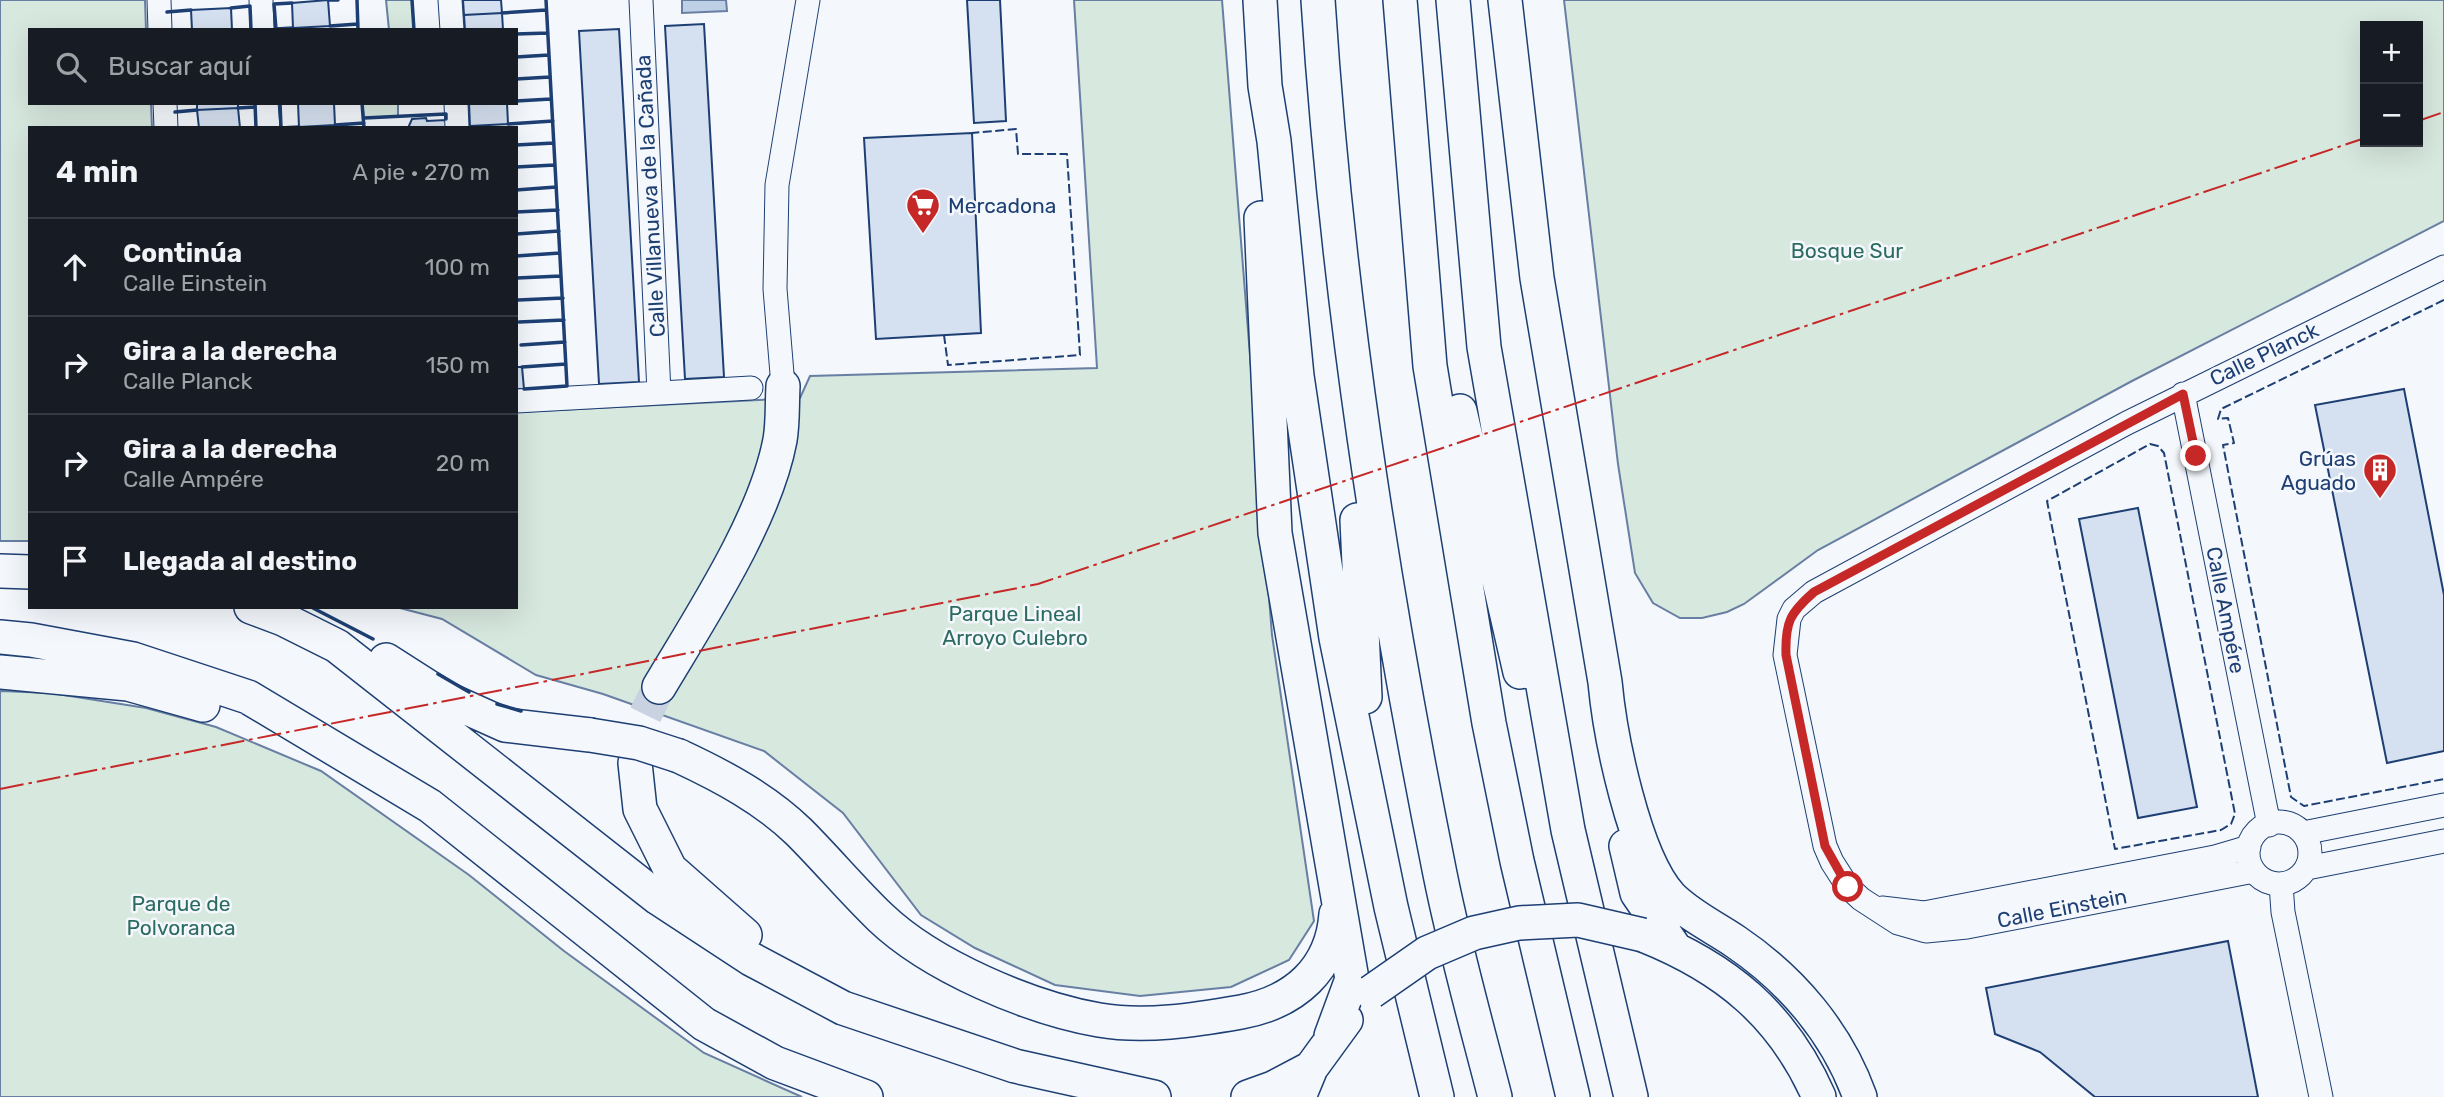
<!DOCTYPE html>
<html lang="es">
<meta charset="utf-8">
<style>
:root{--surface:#171b24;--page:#242831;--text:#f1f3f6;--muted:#9ea1a6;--line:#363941}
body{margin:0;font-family:Rubik,sans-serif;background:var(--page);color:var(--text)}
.controls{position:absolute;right:21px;top:21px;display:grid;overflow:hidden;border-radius:0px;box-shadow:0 7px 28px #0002}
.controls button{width:63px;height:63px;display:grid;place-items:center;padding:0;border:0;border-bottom:2px solid var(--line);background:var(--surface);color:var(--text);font:35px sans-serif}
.stop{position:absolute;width:21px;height:21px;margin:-16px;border:5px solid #c62828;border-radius:50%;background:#fff}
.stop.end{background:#c62828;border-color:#fff;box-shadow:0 2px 7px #0008}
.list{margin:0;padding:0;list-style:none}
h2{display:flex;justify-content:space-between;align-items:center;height:91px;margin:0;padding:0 28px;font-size:30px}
h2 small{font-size:23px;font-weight:400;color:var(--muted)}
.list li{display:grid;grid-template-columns:46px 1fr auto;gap:21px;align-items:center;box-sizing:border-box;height:98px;padding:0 28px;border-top:2px solid var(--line)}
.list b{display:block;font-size:26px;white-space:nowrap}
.list p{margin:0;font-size:23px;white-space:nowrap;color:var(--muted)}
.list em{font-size:23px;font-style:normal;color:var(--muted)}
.icon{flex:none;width:38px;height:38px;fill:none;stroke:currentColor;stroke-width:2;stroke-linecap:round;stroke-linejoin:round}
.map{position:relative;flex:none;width:2444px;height:1097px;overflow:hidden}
.search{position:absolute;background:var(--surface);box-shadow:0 7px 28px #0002;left:28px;top:28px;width:490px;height:77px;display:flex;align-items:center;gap:18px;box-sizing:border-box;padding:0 24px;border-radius:0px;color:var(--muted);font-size:26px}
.panel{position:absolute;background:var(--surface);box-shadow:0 7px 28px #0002;left:28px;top:126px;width:490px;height:483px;border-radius:0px}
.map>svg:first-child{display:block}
.green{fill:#d7e8df;stroke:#687fa3;stroke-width:2;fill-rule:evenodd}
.water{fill:#bed0e5;stroke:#687fa3;stroke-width:2}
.building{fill:#d5e0f0;stroke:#1d3f73;stroke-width:2}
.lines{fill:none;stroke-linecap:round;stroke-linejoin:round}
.highway-tunnel{stroke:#c9d2e0;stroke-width:33;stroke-dasharray:33 17;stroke-linecap:butt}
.minor-casing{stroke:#1d3f73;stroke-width:25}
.highway-casing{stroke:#1d3f73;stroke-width:36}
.minor{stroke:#f4f7fb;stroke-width:23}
.highway{stroke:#f4f7fb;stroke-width:33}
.highway-bridge-casing{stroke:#1d3f73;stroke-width:36;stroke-linecap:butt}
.highway-bridge{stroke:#f4f7fb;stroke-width:33}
.fence{stroke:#1d3f73;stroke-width:2;stroke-dasharray:9 3.5;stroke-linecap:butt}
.wall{stroke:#1d3f73;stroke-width:3.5}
.power{stroke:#c62828;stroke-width:2;stroke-dasharray:24 5 3.5 5;stroke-linecap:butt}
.route{stroke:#c62828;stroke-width:9}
.labels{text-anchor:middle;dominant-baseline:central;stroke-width:5;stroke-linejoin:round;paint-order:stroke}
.street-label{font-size:21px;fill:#1d3f73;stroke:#f4f7fb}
.poi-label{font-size:21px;fill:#1d3f73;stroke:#f4f7fb;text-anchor:start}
.park-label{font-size:21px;fill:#2c6c60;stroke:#f4f7fb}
</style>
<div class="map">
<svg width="2444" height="1097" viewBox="0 0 2444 1097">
<rect width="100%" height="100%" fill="#f4f7fb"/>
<path class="green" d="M0,0H145L146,30H30V103H151L152,128H30V541H0Z
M386,0H412L414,30H389Z
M1074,0H1222L1272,635L1314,921L1289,960L1231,987L1140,996L1055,985L975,948L921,915L843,813L764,751L603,694L536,675L442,619L396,607H516V412L800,398L810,376L1097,368Z
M1564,0H2444V221L2132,381L1818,550L1744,604L1727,612L1702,618H1680L1653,603L1635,573L1618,464ZM2365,26H2418V142H2365Z
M362,103H398V116L364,118Z
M0,691L51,693L146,708L216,727L321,771L469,875L564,951L704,1053L802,1097H0Z"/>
<path class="water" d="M682,0H726L727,11L682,13Z"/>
<path class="building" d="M328,0L330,26L293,28L292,3Z
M463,0H501L502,13L464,15Z
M967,0H1000L1006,121L974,123Z
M231,8L232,30H192L191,10Z
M502,13L503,30H465L464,15Z
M704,24L724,377L685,379L665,26Z
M619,29L639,382L599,384L579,31Z
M197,103H238V108L197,110Z
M298,103H334L335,125L299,127Z
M469,103H507L508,124L470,126Z
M238,108L240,128H199L197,110Z
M426,118L427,121L446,120L447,128H408L412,119Z
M972,133L981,333L876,339L864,138Z
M516,367H522L524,389H516Z
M2404,389L2444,595V751L2387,763L2315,405Z
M2138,508L2197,807L2138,818L2079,519Z
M2228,941L2258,1097H2095L2040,1052L1995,1034L1986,988Z"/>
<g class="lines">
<path class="highway-tunnel" d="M635,763L638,730L659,687"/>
<g class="minor-casing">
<path id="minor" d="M159,0L160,30
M261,0L262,30
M450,0L452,30
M641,0L659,393
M165,103L166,128
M266,103L268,128
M456,103L457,128
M783,386L775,289L777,185L808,0
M2183,394L2269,825
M516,401L751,388
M2248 853a31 31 0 1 1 62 0a31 31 0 1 1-62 0Z
M2303,833L2444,805
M2307,868L2444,841
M2254,871L1967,927L1926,931L1898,923L1861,899L1848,887L1832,862L1825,846L1785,655L1789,619L1794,609L1814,592L2127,423L2444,267
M2281,884L2283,912L2321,1097
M1882,908L1924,913L2215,857L2249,847"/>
</g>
<g class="highway-casing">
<path id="highway" d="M1260,0L1265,86L1274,141L1297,376L1336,638L1391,907L1437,1097
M1318,0C1337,295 1382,585 1440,874C1455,949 1476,1023 1495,1097
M1400,0L1430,366L1489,723L1517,861L1573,1097
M1453,0L1484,347L1568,830L1631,1097
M1505,0L1537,278L1605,682C1610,736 1634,857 1671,897C1690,916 1714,927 1736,942C1792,980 1837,1033 1860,1097
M1261,218L1275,533L1352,979L1331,1036
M1460,411L1520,672
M1357,520L1365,697
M0,571L30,572
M251,607L283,619L337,646L658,898L751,959L843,1008L1015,1066L1154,1097
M0,637L31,640L133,659L248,697L430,806L704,1024L775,1063L866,1097
M386,660L447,699L505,725L590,735
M0,672L128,684L203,705
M659,687C700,618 765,520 780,440C783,423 782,404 783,386
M679,756C722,776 765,799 799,832C827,860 852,890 880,917C931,966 1030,1008 1099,1020C1145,1028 1195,1020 1241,1012C1295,1002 1332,969 1336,914
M635,763L640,809L670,869L745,935
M1626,846L1637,893L1674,947
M1643,935C1726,968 1783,1015 1819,1097
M1248,1097L1273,1088L1311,1068
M1299,1097L1311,1068L1346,1020"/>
</g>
<use href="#minor" class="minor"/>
<use href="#highway" class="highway"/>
<g class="highway-bridge-casing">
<path id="highway-bridge" d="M590,735L639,743L679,756
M1371,992L1427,953L1474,933L1519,923L1578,920L1643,935"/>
</g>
<use href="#highway-bridge" class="highway-bridge"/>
<path class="fence" d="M2444,300L2221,409L2218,419L2228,418L2234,443L2223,445L2291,797L2304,806L2444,779
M944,335L948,365L1080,355L1067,154H1018L1016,129L972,133
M2150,444L2158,446L2164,453L2235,814L2231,824L2221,830L2115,849L2047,501Z"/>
<path class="wall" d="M328,0H338
M357,0L358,30
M412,0L414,30
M231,8L250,6L251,30
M167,12L191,10
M502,13L546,10
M330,26L358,24
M276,29L293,28
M276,30L274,4L292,3
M516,34L548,33
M516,57L549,55
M516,79L550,77
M516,101L551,99
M255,103L256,128
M280,103L281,128L299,127
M362,103L364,128
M238,108L255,107
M175,112L197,110
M364,118L446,114V119
M508,124L553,121
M335,125L364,123
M516,145L554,143
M516,167L555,165
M516,190L556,187
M516,212L558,210
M516,234L559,231
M516,256L560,253
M517,278L561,276
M518,300L563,298
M519,322L564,320
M521,345L565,342
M522,367L566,364
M524,389L567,386L546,0
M311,607L373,639
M438,674L469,692
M497,704L521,711"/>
<path class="power" d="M2418,121L2444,112
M0,789L1038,584L2365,138"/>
</g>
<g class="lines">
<path class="route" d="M1848,887L1825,846L1786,655C1785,622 1790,613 1814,592L2183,394L2196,456"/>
</g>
<defs>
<g id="supermarket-pin" transform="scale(1.75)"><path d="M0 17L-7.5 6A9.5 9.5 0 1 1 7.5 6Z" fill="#c62828" stroke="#f4f7fb"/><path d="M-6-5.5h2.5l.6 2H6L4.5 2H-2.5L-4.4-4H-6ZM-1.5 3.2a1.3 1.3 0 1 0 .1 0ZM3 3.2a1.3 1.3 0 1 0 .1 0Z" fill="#fff"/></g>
<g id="building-pin" transform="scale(1.75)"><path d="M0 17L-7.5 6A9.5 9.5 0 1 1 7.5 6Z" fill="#c62828" stroke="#f4f7fb"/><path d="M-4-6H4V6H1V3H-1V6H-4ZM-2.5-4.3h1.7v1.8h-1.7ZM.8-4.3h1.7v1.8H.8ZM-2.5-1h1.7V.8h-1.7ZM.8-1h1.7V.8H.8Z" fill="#fff"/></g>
</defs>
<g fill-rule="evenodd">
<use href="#supermarket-pin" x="923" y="205"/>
<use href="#building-pin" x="2380" y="470"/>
</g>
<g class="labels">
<g class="street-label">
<text transform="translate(650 196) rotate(-93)">Calle Villanueva de la Cañada</text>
<text transform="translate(2264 354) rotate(-26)">Calle Planck</text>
<text transform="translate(2226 610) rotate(79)">Calle Ampére</text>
<text transform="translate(2062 908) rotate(-11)">Calle Einstein</text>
</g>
<g class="poi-label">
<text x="948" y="205">Mercadona</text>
<text x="2356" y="458" text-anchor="end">Grúas<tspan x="2356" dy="24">Aguado</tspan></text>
</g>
<g class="park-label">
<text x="1847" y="250">Bosque Sur</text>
<text x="1015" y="613">Parque Lineal<tspan x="1015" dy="24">Arroyo Culebro</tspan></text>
<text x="181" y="903">Parque de<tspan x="181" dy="24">Polvoranca</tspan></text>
</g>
</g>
</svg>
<div class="controls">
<button>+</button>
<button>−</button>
</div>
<div class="stop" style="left:1848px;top:887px"></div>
<div class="stop end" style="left:2196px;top:456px"></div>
<div class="search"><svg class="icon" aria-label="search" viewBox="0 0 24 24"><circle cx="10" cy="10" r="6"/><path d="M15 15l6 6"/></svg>Buscar aquí</div>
<section class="panel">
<h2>4 min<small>A pie · 270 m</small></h2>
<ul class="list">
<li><svg class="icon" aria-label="ahead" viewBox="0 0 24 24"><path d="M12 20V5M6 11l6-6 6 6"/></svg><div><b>Continúa</b><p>Calle Einstein</p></div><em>100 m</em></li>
<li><svg class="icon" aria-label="right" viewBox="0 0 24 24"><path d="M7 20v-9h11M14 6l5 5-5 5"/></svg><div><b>Gira a la derecha</b><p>Calle Planck</p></div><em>150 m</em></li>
<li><svg class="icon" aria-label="right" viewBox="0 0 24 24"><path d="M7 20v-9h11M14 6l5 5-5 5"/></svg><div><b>Gira a la derecha</b><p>Calle Ampére</p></div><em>20 m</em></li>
<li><svg class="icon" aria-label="arrive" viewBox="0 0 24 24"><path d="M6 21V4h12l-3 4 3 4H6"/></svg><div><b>Llegada al destino</b></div></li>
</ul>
</section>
</div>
